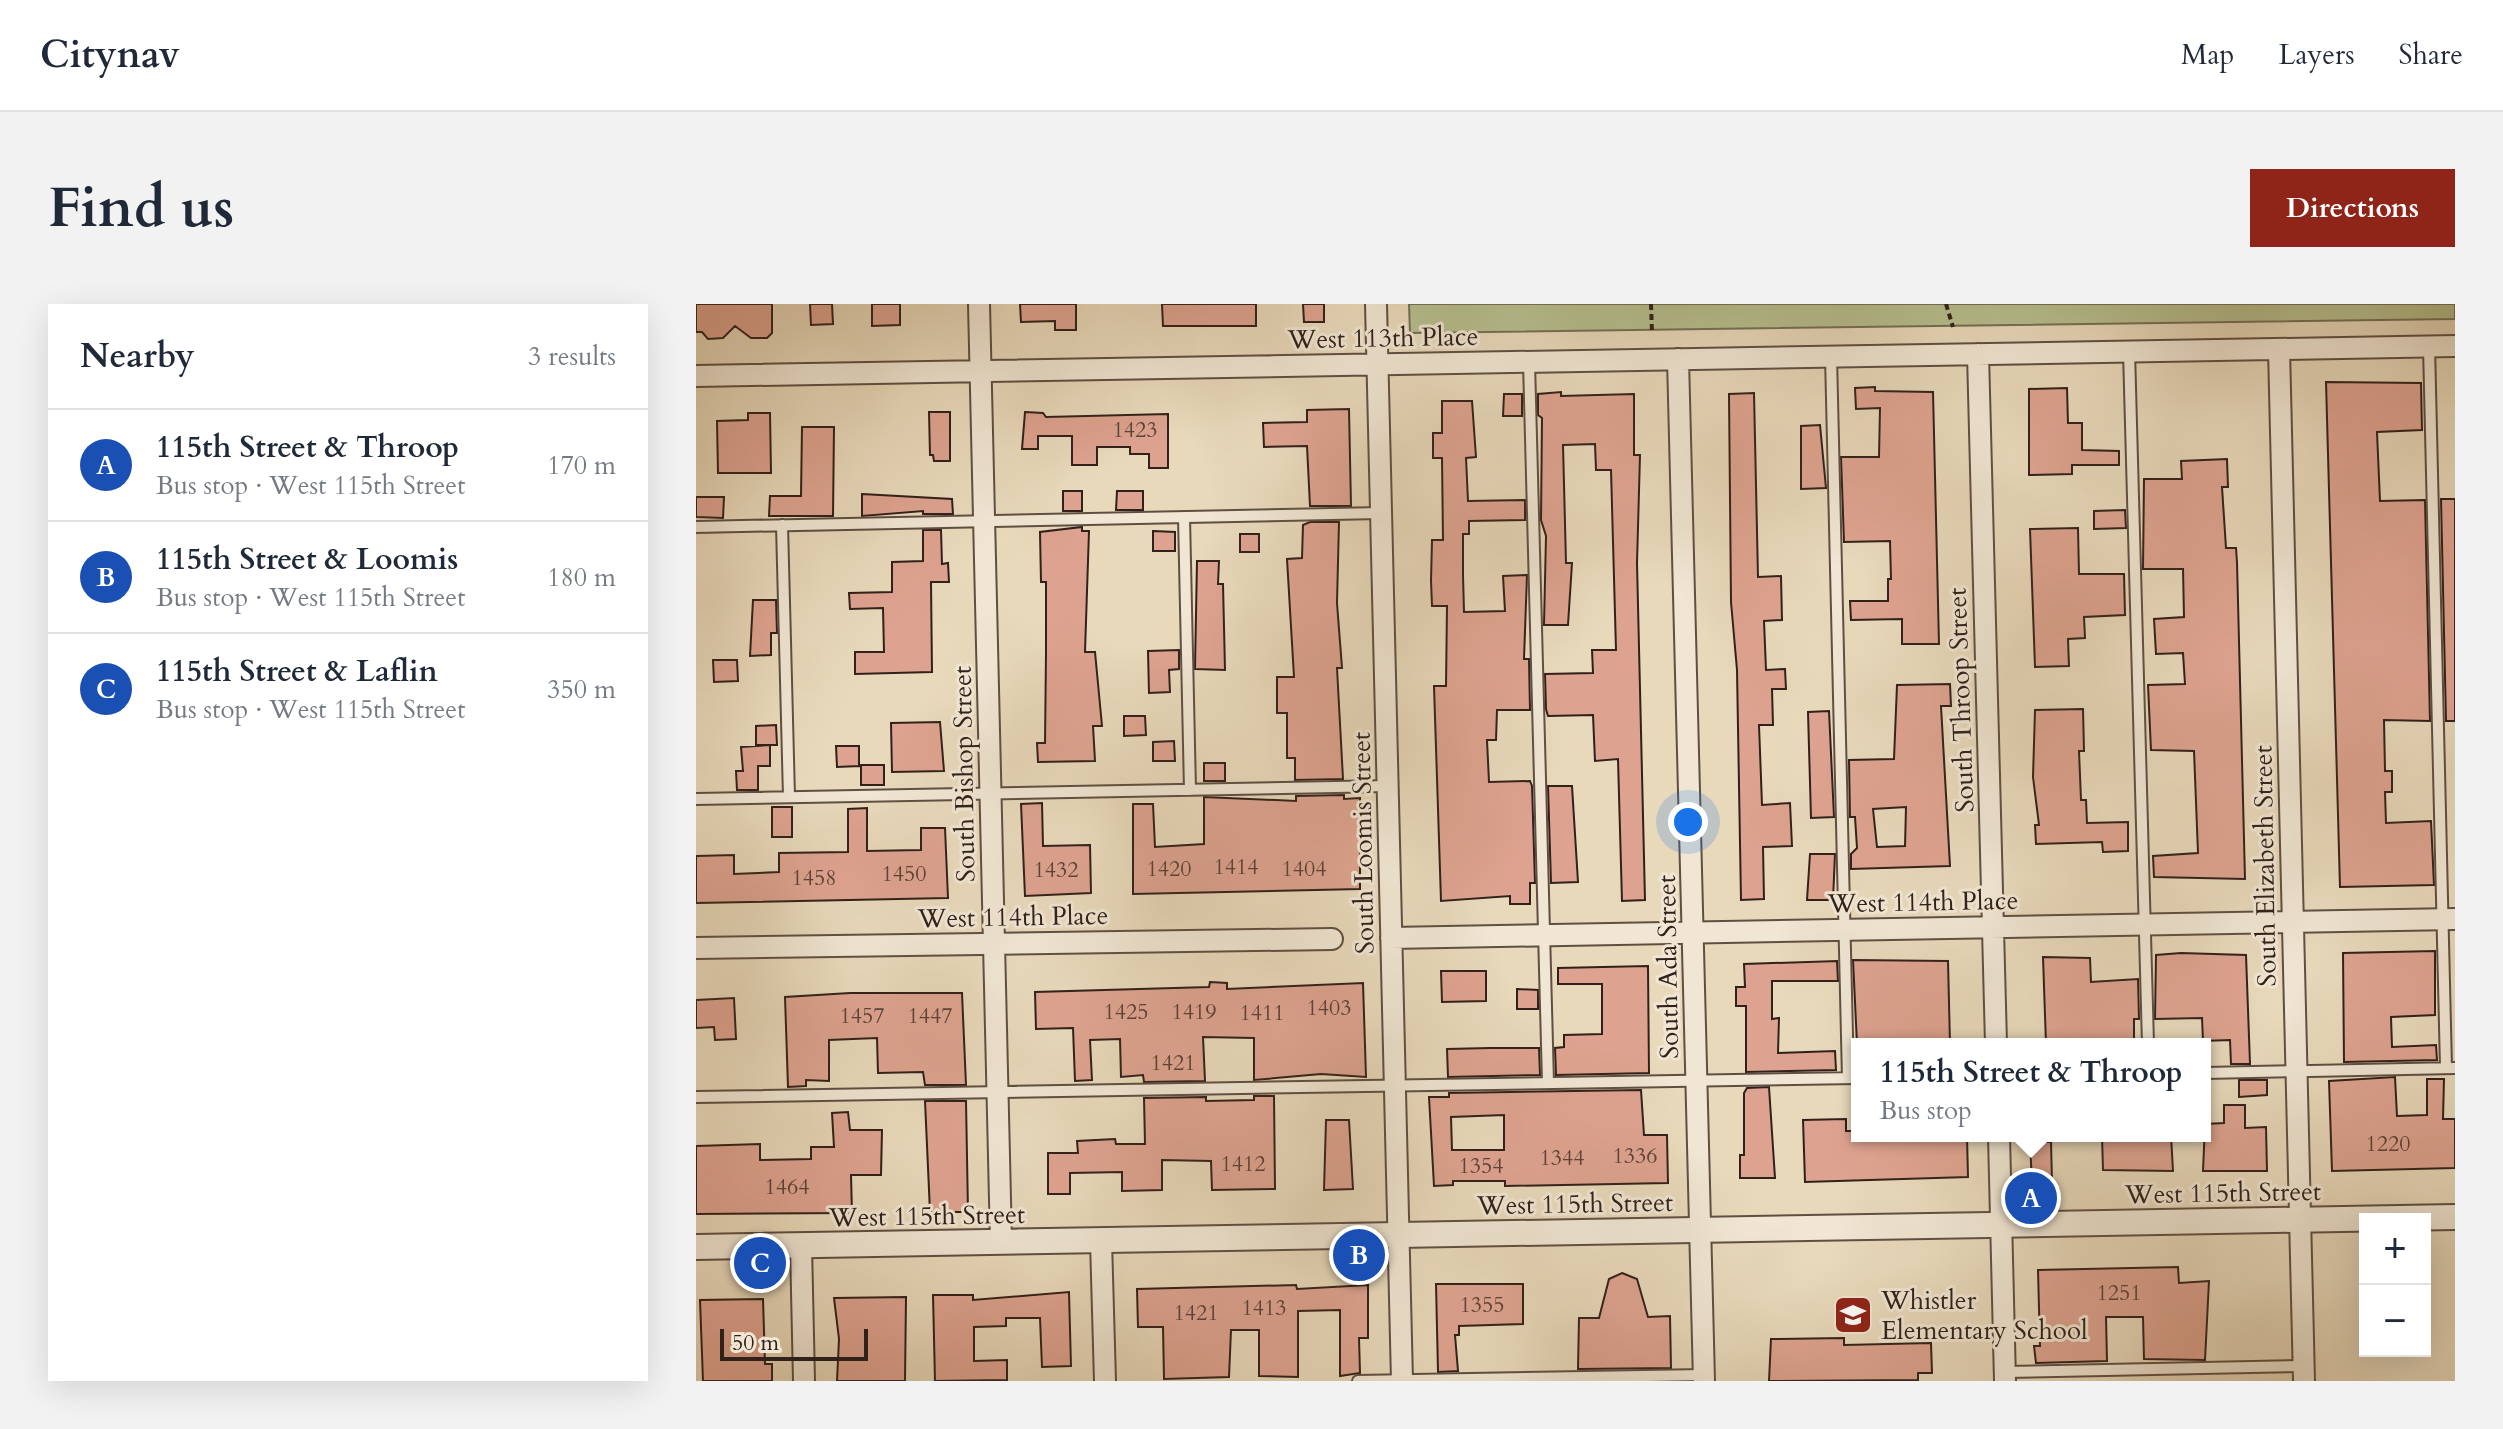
<!DOCTYPE html>
<meta charset="utf-8">
<style>
:root{--surface:#fff;--page:#f2f2f3;--text:#1f2937;--muted:#747a83;--line:#e0e1e3;--accent:#8f2418}
body{margin:0;font-family:Cardo,serif;background:var(--page);color:var(--text)}
.controls{position:absolute;right:24px;bottom:24px;display:grid;overflow:hidden;border-radius:0px;box-shadow:0 8px 32px #0002}
.controls button{width:72px;height:72px;display:grid;place-items:center;padding:0;border:0;border-bottom:2px solid var(--line);background:var(--surface);color:var(--text);font:40px sans-serif}
.scale{position:absolute;left:24px;bottom:20px;width:148px;box-sizing:border-box;padding-left:8px;border:4px solid #31211b;border-top:0;font-size:22px;line-height:28px;white-space:nowrap;color:#31211b;-webkit-text-stroke:6px #f0e6d3;paint-order:stroke}
.you{position:absolute;left:992px;top:518px;width:28px;height:28px;margin:-20px;border:6px solid #fff;border-radius:50%;background:#1a73e8;box-shadow:0 0 0 12px #1a73e833}
.badge{display:grid;place-items:center;width:52px;height:52px;border-radius:50%;background:var(--accent);color:#fff;font-size:26px;font-weight:700}
.pin{position:absolute;translate:-50% -50%;border:4px solid #fff;box-shadow:0 2px 8px #0006}
.popup{position:absolute;left:1155px;top:734px;width:360px;height:104px;box-sizing:border-box;display:grid;place-content:center;border-radius:0px;background:var(--surface);filter:drop-shadow(0 2px 6px #0005);font-size:26px;white-space:nowrap;color:var(--muted)}
.popup b{font-size:30px;color:var(--text)}
.popup::after{content:'';position:absolute;left:50%;top:100%;margin-left:-16px;border:16px solid transparent;border-top-color:var(--surface)}
.list{margin:0;padding:0;list-style:none}
h2{display:flex;justify-content:space-between;align-items:center;height:104px;margin:0;padding:0 32px;font-size:34px}
h2 small{font-size:26px;font-weight:400;color:var(--muted)}
.list li{display:grid;grid-template-columns:52px 1fr auto;gap:24px;align-items:center;box-sizing:border-box;height:112px;padding:0 32px;border-top:2px solid var(--line)}
.list b{display:block;font-size:30px;white-space:nowrap}
.list p{margin:0;font-size:26px;white-space:nowrap;color:var(--muted)}
.list em{font-size:26px;font-style:normal;color:var(--muted)}
.map{position:relative;flex:none;width:1759px;height:1077px;overflow:hidden;border-radius:0px}
header{display:flex;align-items:center;gap:48px;box-sizing:border-box;height:112px;padding:0 40px;background:var(--surface);border-bottom:2px solid var(--line)}
header strong{font-size:38px}
nav{display:flex;gap:44px;margin-inline-start:auto;font-size:28px}
.intro{display:flex;align-items:center;justify-content:space-between;box-sizing:border-box;height:192px;padding:0 48px}
h1{margin:0;font-size:56px}
.button{padding:20px 36px;border-radius:0px;background:var(--accent);color:#fff;font-size:28px;font-weight:700}
main{display:flex;gap:48px;padding:0 48px}
aside{flex:1;background:var(--surface);border-radius:0px;box-shadow:0 8px 32px #0002}
.map>svg:first-child{display:block}
.green{fill:#b6bf90;stroke:#747056;stroke-width:2}
.building{fill:#dea390;stroke:#31211b;stroke-width:2;fill-rule:evenodd}
.lines{fill:none;stroke-linecap:round;stroke-linejoin:round}
.service-casing{stroke:#5f4f43;stroke-width:14}
.minor-casing{stroke:#5f4f43;stroke-width:24}
.tertiary-casing{stroke:#5f4f43;stroke-width:28}
.path{stroke:#31211b;stroke-width:4;stroke-dasharray:6 4;stroke-linecap:butt}
.service{stroke:#f0e6d3;stroke-width:10}
.minor{stroke:#f0e6d3;stroke-width:20}
.tertiary{stroke:#f0e6d3;stroke-width:24}
.labels{text-anchor:middle;dominant-baseline:central;stroke-width:6;stroke-linejoin:round;paint-order:stroke}
.number-label{font-size:22px;fill:#5c4238}
.street-label{font-size:26px;fill:#31211b;stroke:#f0e6d3}
.poi-label{font-size:26px;fill:#31211b;stroke:#f0e6d3;text-anchor:start}
</style>
<header>
<strong>Citynav</strong>
<nav><a>Map</a><a>Layers</a><a>Share</a></nav>
</header>
<div class="intro"><h1>Find us</h1><a class="button">Directions</a></div>
<main>
<aside>
<h2>Nearby<small>3 results</small></h2>
<ul class="list">
<li><span class="badge" style="background:#1a4fb4">A</span><div><b>115th Street &amp; Throop</b><p>Bus stop · West 115th Street</p></div><em>170 m</em></li>
<li><span class="badge" style="background:#1a4fb4">B</span><div><b>115th Street &amp; Loomis</b><p>Bus stop · West 115th Street</p></div><em>180 m</em></li>
<li><span class="badge" style="background:#1a4fb4">C</span><div><b>115th Street &amp; Laflin</b><p>Bus stop · West 115th Street</p></div><em>350 m</em></li>
</ul>
</aside>
<div class="map">
<svg width="1759" height="1077" viewBox="0 0 1759 1077">
<rect width="100%" height="100%" fill="#e8d9bb"/>
<filter id="stains"><feTurbulence type="fractalNoise" baseFrequency=".0025" numOctaves="4"/><feColorMatrix values="0 0 0 0 .2 0 0 0 0 .09 0 0 0 0 .02 0 0 0 .5 -.17"/></filter>
<radialGradient id="worn" r=".72"><stop offset=".6" stop-color="#630" stop-opacity="0"/><stop offset="1" stop-color="#630" stop-opacity=".3"/></radialGradient>
<path class="green" d="M713,0H1759V15L714,29Z"/>
<path class="building" d="M0,0H76V29L71,34H55L39,22L27,34L12,35L6,28H0Z
M114,0H136L137,20L115,21Z
M176,0H204V21L176,22Z
M324,0H380V26H359V17L325,18Z
M466,0H560V22H467Z
M607,0H628V18H608Z
M1630,78L1725,79L1726,126L1681,128L1684,197L1729,196L1734,417L1688,416L1689,467H1696V488H1689L1690,519L1735,517L1738,581L1644,583Z
M1179,83V87L1237,88L1243,340H1206V315L1155,316L1154,297H1192V275H1195L1194,237L1148,238L1145,153H1183L1184,104L1160,105L1159,84Z
M1371,84L1372,119H1386V146L1423,147V161H1376V170L1333,171V85Z
M865,88V92L938,90V151H944L941,259L949,596L926,597L922,455L899,457L897,411L852,412L850,405L849,370L897,369L896,346H920L915,166H900L899,140L867,141L870,259H876L872,321H848L850,232L845,216L846,114L842,111V90Z
M1058,89L1062,273L1085,272L1086,316L1068,317L1070,366L1089,365L1090,385H1076L1077,421H1063L1066,501L1094,499L1096,542L1067,543L1068,595L1045,596L1041,366L1035,298L1033,90Z
M808,90H826V112H807Z
M746,97H776L780,153L770,154L772,197L829,196V216L773,217V230H767V271L768,308L809,307L807,272L831,271L828,355H833L834,406H801L800,436H791L793,478L834,477L836,482L839,579H834V600H814V592L745,597L738,382H750L751,302H736L735,277L736,236H747L746,154H737V129H746Z
M653,105L655,202H614L611,142L568,143L567,119L611,118V106Z
M233,108H254V157H238L237,151H234Z
M329,108L347,109L350,113L472,110V164H453V150H434V143H401V161H376V132H342V145H326Z
M52,109H74L75,169H22L21,117L52,116Z
M1124,121L1130,184L1105,185V122Z
M106,123H138L137,212H73L74,192H105Z
M1531,155L1532,183H1526L1530,244H1540L1541,258L1549,575L1458,573L1457,552L1502,549L1498,447L1455,446L1452,381L1489,380L1487,349L1460,350L1458,315L1488,313L1487,265H1447L1448,175H1486L1485,157Z
M367,187H386V207H367Z
M421,187H447V206H420Z
M166,190L256,195L257,210H227V207L166,212Z
M0,193H28L27,214L0,213Z
M1745,195H1759V417H1750Z
M1429,206L1430,224L1398,225V207Z
M614,218H643L641,299L646,364H641L647,475L599,476V454H591V409H581V373H598L591,255L606,254L607,221Z
M386,223V227H393L389,348H399L406,422H397L399,457L342,458L341,439H349L350,349V278H345L344,228Z
M1382,224L1383,270H1428L1429,311L1388,313L1389,334L1372,335L1373,362L1339,363L1334,225Z
M227,226H245L246,260L252,259L253,278H235L236,368L159,370V348H188L187,304L154,305L153,289L196,288V258L227,257Z
M457,227L479,228V247H457Z
M544,230H563V248H544Z
M501,257H523L522,280H527L529,366L499,365Z
M57,296H80L81,329H75V351L54,352Z
M483,346V365L473,366L474,388L453,389L452,347Z
M17,356H41L42,377L18,378Z
M1254,380L1255,402H1245L1254,562L1155,565V550L1161,544L1159,513H1154L1153,456L1198,455L1201,381ZM1210,503L1209,542L1181,543L1177,505Z
M1387,405L1388,447H1383L1385,496H1390L1391,519L1432,518V547L1407,548L1406,538L1340,540L1339,521H1343L1337,473L1339,406Z
M1133,407L1138,513L1115,514L1112,408Z
M428,412H449L450,431L428,432Z
M244,418L248,467L196,468L195,419Z
M80,421L81,441H60V422Z
M478,437L479,457H457V438Z
M74,441V462H62V486H41L40,467H47L45,443Z
M140,442H163V462L141,463Z
M508,459H529V477H508Z
M165,461H188V481H165Z
M852,482H876L882,578L855,579Z
M648,491V495L664,494V585L437,590V500H457L459,543L508,540V493L600,497V492Z
M346,499L347,542L394,541L395,589L329,592L325,500Z
M76,503H96V533H76Z
M171,504V547L225,546V524H249L252,594L0,599V552L38,551V570L83,568V549L152,548V505Z
M1114,550H1139L1137,596H1111Z
M1739,647V711L1695,713L1696,743L1740,741L1741,756L1648,758L1647,649Z
M1485,649L1550,651L1554,760H1535L1534,736L1507,737L1506,714L1459,715L1460,651Z
M1347,653L1394,654L1395,678L1442,675L1443,715H1438V738L1350,740Z
M1157,656L1252,657L1254,740H1161Z
M1141,657L1142,677H1076V715L1083,714L1082,749L1139,747L1140,766L1050,768V702H1040V683H1049L1048,660Z
M952,662L953,769L860,771L859,744L868,743V731L906,730V680H862V664Z
M745,667H790V697L746,698Z
M514,678L531,679V685L667,679L670,773L625,770L558,776V734L507,733L509,777L448,778L447,771L425,773L424,735L394,736L396,776L379,777L377,724L340,725L339,688L513,683Z
M821,685L842,686V705H821Z
M154,689H266L270,781H229L227,768L182,769L181,734L133,736V777L110,776V782L92,783L89,693Z
M38,694L40,735L19,736L18,723L0,724V696Z
M794,744H843L844,771L752,773L751,745Z
M1699,773L1701,812L1731,811V775H1748L1747,815H1759V864L1636,867L1633,777Z
M1543,776H1571V791L1543,793Z
M1073,783L1079,874H1044V851H1048V789L1051,784Z
M945,786L948,831H971L972,879L809,882V877H757V881L738,882L733,793H753V789ZM808,811V846H756L755,813Z
M558,792H578L579,885L516,886L515,857L466,856V886L426,887V868L374,869V890H352V849H382L381,837L419,835L420,840H449L448,794L510,793V797L558,796Z
M229,797H270L272,908H234Z
M1528,801H1549V824L1570,823L1571,867H1507L1509,820L1528,819Z
M152,808L154,826H186L185,871H155L156,909L0,910V842L64,840V856L115,855V843H138L136,809Z
M1150,815V827H1161V832H1271L1272,873L1109,878L1107,816Z
M630,816H653L657,885L628,886Z
M1406,832H1475L1477,867L1407,866Z
M1334,838H1355L1356,878L1336,879Z
M1482,963L1483,979L1513,977L1509,1056L1448,1055L1447,1013H1410L1411,1057L1340,1059L1338,1042H1344L1342,966Z
M926,969L941,975L952,1013L974,1012L975,1064L882,1065L883,1014H903L913,975Z
M740,980H827V1020L763,1022V1031H759L762,1067L742,1068Z
M600,981L601,985L672,981V1034H663L664,1069L644,1072V1006L602,1007V1073L563,1072V1026H535L533,1073L468,1075L467,1023H442L441,985Z
M373,988L375,1062L346,1063L344,1014H310V1022L278,1023V1057L311,1056V1076L239,1077L237,991H277V996Z
M210,993L209,1077H141L143,1035L138,994Z
M67,995L69,1060H76V1077H7L4,996Z
M1148,1034V1041L1235,1039L1236,1069H1222V1076L1073,1077L1075,1035Z"/>
<g class="lines">
<g class="service-casing">
<path id="service" d="M1733,42L1750,764
M1433,47L1452,740
M1135,52L1152,774
M833,58L852,779
M488,213L494,486
M86,221L93,493
M0,223L685,209
M0,495L692,482
M1509,769L1759,764
M0,793L1161,774
M1308,1068L1608,1062
M662,1077L1008,1071"/>
</g>
<g class="minor-casing">
<path id="minor" d="M283,0L305,938
M680,0L706,1077
M1583,45L1608,1077
M1282,50L1300,740
M982,55L1008,1077
M0,72L1759,42
M695,634L1759,615
M0,644L636,635
M1303,832L1309,1077
M405,937L409,1077
M105,942L108,1077"/>
</g>
<g class="tertiary-casing">
<path id="tertiary" d="M0,943L1759,913"/>
</g>
<path class="path" d="M955,0L956,28
M1250,0L1257,23"/>
<use href="#service" class="service"/>
<use href="#minor" class="minor"/>
<use href="#tertiary" class="tertiary"/>
</g>
<defs>
<g id="school-square" transform="scale(2)"><rect x="-9" y="-9" width="18" height="18" rx="4" fill="#8f2418" stroke="#f0e6d3"/><path d="M0-5L7-2L0 1L-7-2ZM-4 1L0 2.5L4 1V4Q0 6-4 4Z" fill="#fff"/></g>
</defs>
<g fill-rule="evenodd">
<use href="#school-square" x="1157" y="1011"/>
</g>
<g class="labels">
<g class="number-label">
<text x="439" y="126">1423</text>
<text x="540" y="563">1414</text>
<text x="473" y="565">1420</text>
<text x="608" y="565">1404</text>
<text x="360" y="566">1432</text>
<text x="208" y="570">1450</text>
<text x="118" y="574">1458</text>
<text x="633" y="704">1403</text>
<text x="430" y="708">1425</text>
<text x="498" y="708">1419</text>
<text x="566" y="709">1411</text>
<text x="166" y="712">1457</text>
<text x="234" y="712">1447</text>
<text x="477" y="759">1421</text>
<text x="1692" y="840">1220</text>
<text x="939" y="852">1336</text>
<text x="866" y="854">1344</text>
<text x="547" y="860">1412</text>
<text x="785" y="862">1354</text>
<text x="91" y="883">1464</text>
<text x="1423" y="989">1251</text>
<text x="786" y="1001">1355</text>
<text x="568" y="1004">1413</text>
<text x="500" y="1009">1421</text>
</g>
<g class="street-label">
<text transform="translate(687 34) rotate(-1)">West 113th Place</text>
<text transform="translate(1265 396) rotate(-92)">South Throop Street</text>
<text transform="translate(268 470) rotate(-91)">South Bishop Street</text>
<text transform="translate(667 539) rotate(-91)">South Loomis Street</text>
<text transform="translate(1569 562) rotate(-91)">South Elizabeth Street</text>
<text transform="translate(1227 598) rotate(-1)">West 114th Place</text>
<text transform="translate(317 613) rotate(-1)">West 114th Place</text>
<text transform="translate(972 663) rotate(-91)">South Ada Street</text>
<text transform="translate(1527 889) rotate(-1)">West 115th Street</text>
<text transform="translate(879 900) rotate(-1)">West 115th Street</text>
<text transform="translate(231 912) rotate(-1)">West 115th Street</text>
</g>
<g class="poi-label">
<text x="1185" y="996">Whistler<tspan x="1185" dy="30">Elementary School</tspan></text>
</g>
</g>
<rect width="100%" height="100%" filter="url(#stains)"/>
<rect width="100%" height="100%" fill="url(#worn)"/>
</svg>
<div class="controls">
<button>+</button>
<button>−</button>
</div>
<div class="scale">50 m</div>
<div class="you"></div>
<div class="pin badge" style="left:1335px;top:894px;background:#1a4fb4">A</div>
<div class="popup"><b>115th Street &amp; Throop</b>Bus stop</div>
<div class="pin badge" style="left:663px;top:951px;background:#1a4fb4">B</div>
<div class="pin badge" style="left:64px;top:959px;background:#1a4fb4">C</div>
</div>
</main>
